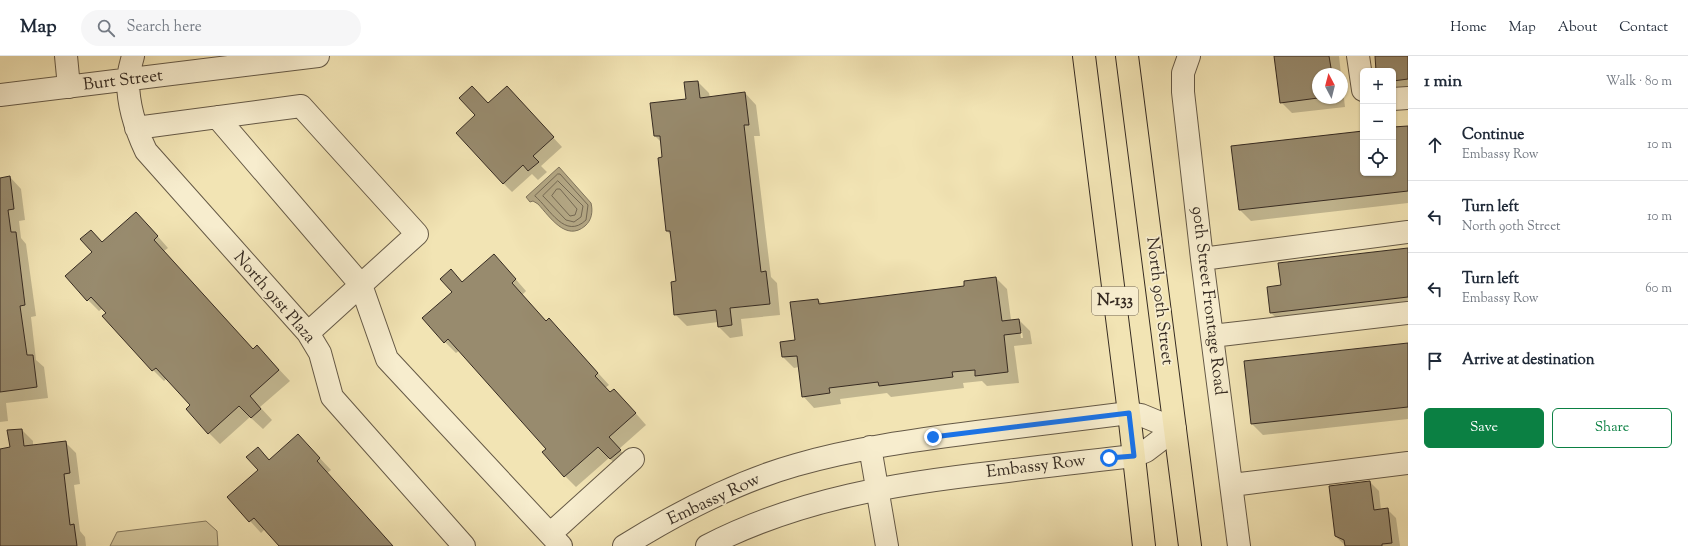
<!DOCTYPE html>
<meta charset="utf-8">
<style>
:root{--surface:#fff;--page:#f6f6f7;--text:#1f2937;--muted:#747a83;--line:#e0e1e3;--accent:#0b8043}
body{margin:0;font-family:"Sorts Mill Goudy",serif;background:var(--page);color:var(--text)}
.controls{position:absolute;right:12px;top:12px;display:grid;overflow:hidden;border-radius:6px;box-shadow:0 1px 3px #0004}
.controls button{width:36px;height:36px;display:grid;place-items:center;padding:0;border:0;border-bottom:1px solid var(--line);background:var(--surface);color:var(--text);font:20px sans-serif}
.compass{position:absolute;left:1312px;top:12px;width:36px;height:36px;border-radius:50%;background:var(--surface);box-shadow:0 1px 3px #0004;rotate:353deg}
.stop{position:absolute;width:12px;height:12px;margin:-9px;border:3px solid #1a73e8;border-radius:50%;background:#fff}
.stop.end{background:#1a73e8;border-color:#fff;box-shadow:0 1px 4px #0008}
.list{margin:0;padding:0;list-style:none}
h2{display:flex;justify-content:space-between;align-items:center;height:52px;margin:0;padding:0 16px;font-size:17px}
h2 small{font-size:13px;font-weight:400;color:var(--muted)}
.list li{display:grid;grid-template-columns:26px 1fr auto;gap:12px;align-items:center;box-sizing:border-box;height:72px;padding:0 16px;border-top:1px solid var(--line)}
.list b{display:block;font-size:15px;white-space:nowrap}
.list p{margin:0;font-size:13px;white-space:nowrap;color:var(--muted)}
.list em{font-size:13px;font-style:normal;color:var(--muted)}
.actions{display:flex;gap:8px;padding:12px 16px}
.actions a{flex:1;padding:9px 0;border:1px solid var(--accent);border-radius:6px;text-align:center;font-size:14px;color:var(--accent)}
.actions .main{background:var(--accent);color:#fff}
.icon{flex:none;width:22px;height:22px;fill:none;stroke:currentColor;stroke-width:2;stroke-linecap:round;stroke-linejoin:round}
.map{position:relative;flex:none;width:1408px;height:490px;overflow:hidden}
header{display:flex;align-items:center;gap:24px;box-sizing:border-box;height:56px;padding:0 20px;background:var(--surface);border-bottom:1px solid var(--line)}
header strong{font-size:19px}
nav{display:flex;gap:22px;margin-inline-start:auto;font-size:14px}
.search{width:280px;height:36px;background:var(--page);display:flex;align-items:center;gap:10px;box-sizing:border-box;padding:0 14px;border-radius:22px;color:var(--muted);font-size:15px}
main{display:flex}
aside{flex:1;background:var(--surface)}
.map>svg:first-child{display:block}
.green{fill:#d2c59b;stroke:#84785e}
.water{fill:#b2a582;stroke:#80745c}
.shadow{fill:#0003;fill-rule:evenodd}
.lines{fill:none;stroke-linecap:round;stroke-linejoin:round}
.shore{stroke:#746852;stroke-width:1}
.building{fill:#988b6e;stroke:#362b22}
.minor-casing{stroke:#655946;stroke-width:24}
.major-casing{stroke:#362b22;stroke-width:24}
.minor{stroke:#f7edce;stroke-width:22}
.major{stroke:#f2e4b4;stroke-width:22}
.route{stroke:#1a73e8;stroke-width:5}
.labels{text-anchor:middle;dominant-baseline:central;stroke-width:3.5;stroke-linejoin:round;paint-order:stroke}
.shield{fill:#f7edce;stroke:#706556;stroke-width:1}
.shield-label{font-size:16px;font-weight:bold;fill:#362b22}
.street-label{font-size:17px;fill:#362b22;stroke:#f7edce}
</style>
<header>
<strong>Map</strong>
<div class="search"><svg class="icon" aria-label="search" viewBox="0 0 24 24"><circle cx="10" cy="10" r="6"/><path d="M15 15l6 6"/></svg>Search here</div>
<nav><a>Home</a><a>Map</a><a>About</a><a>Contact</a></nav>
</header>
<main>
<div class="map">
<svg width="1408" height="490" viewBox="0 0 1408 490">
<rect width="100%" height="100%" fill="#f2e4b4"/>
<filter id="stains"><feTurbulence type="fractalNoise" baseFrequency=".005" numOctaves="4"/><feColorMatrix values="0 0 0 0 .2 0 0 0 0 .09 0 0 0 0 .02 0 0 0 .5 -.17"/></filter>
<radialGradient id="worn" r=".72"><stop offset=".6" stop-color="#630" stop-opacity="0"/><stop offset="1" stop-color="#630" stop-opacity=".3"/></radialGradient>
<path class="green" d="M206,465L217,475L218,490H110L117,476Z"/>
<path class="water" d="M559,111L591,147C593,155 592,164 585,170C566,186 550,161 538,148L533,145L530,146L526,141Z"/>
<path class="shadow" d="M1275,0H1339L1341,18H1318V42H1342V26L1345,51L1292,57L1281,46Z
M1391,0H1408V33L1393,34V15H1377Z
M698,26L709,37L710,42L745,37L756,49L760,80H754L771,221L777,227L780,259L741,263L743,280L730,282L719,271L718,266L687,270L675,258L678,226L672,180L667,175L661,86L655,80L687,44Z
M516,41L562,91L541,110L547,116L538,124L532,118L512,136L503,127Z
M1408,71V147L1251,165L1240,154L1363,76V117H1393V72Z
M10,121L21,133L25,164L19,165L21,182L26,188L36,260L31,261L36,304L44,311L48,342L6,347L8,365L0,366V123Z
M147,168L168,192L164,195L253,293L257,290L290,325L260,351L272,364L263,373L250,361L220,388L209,377L192,349L167,322L164,325L153,314L108,257L103,252L99,255L88,244L102,187Z
M1408,193V253L1283,268L1271,257L1282,230Z
M505,211L526,235L522,239L546,266L560,275L609,329L605,332L610,337L625,345L646,369L619,393L631,406L622,414L609,402L576,431L565,420L548,393L460,294L456,297L445,286L453,236L451,214L463,227Z
M996,222L1007,233L1011,264H1019L1030,275L1032,288L1014,290L1019,327L987,330L982,325L963,327L964,332L891,341L887,337L840,343L841,348L814,352L803,340L799,311L794,312L783,301L796,285L818,244L823,248L965,231V226ZM1020,275H1022L1023,282H1021Z
M1408,288V363L1263,379L1252,368Z
M22,374L33,385V390L65,386L76,397L80,428L74,429L80,475L85,481L86,490H0V394L11,392Z
M298,379L331,414L327,417L393,490H280L265,473L261,477L229,442L260,414L258,392L270,404Z
M1370,426L1379,435L1381,454L1387,453L1396,462L1400,490H1346L1335,480Z"/>
<g class="lines">
<path class="shore" d="M558,118H560L588,149L586,164C565,184 550,153 535,140Z
M558,125L583,150L581,161L574,166L566,164L543,140Z
M557,133H560L577,153L575,159L570,160L552,140Z"/>
</g>
<path class="building" d="M1274,0H1329L1332,18H1318V42L1280,47Z
M1375,0H1408V23L1393,25V15H1376Z
M698,25L700,42L745,36L749,69H744L761,216L766,215L770,248L730,252L732,269L718,271L716,254L674,259L671,226L676,225L670,175H666L658,102L662,101L660,80H654L650,47L686,43L684,26Z
M472,30L488,47L507,30L554,81L533,100L539,106L528,115L523,109L503,128L456,77L475,59L459,42Z
M1408,70V135L1239,154L1231,90L1363,75V117H1393V71Z
M10,120L14,153L8,154L11,176H16L25,249L20,250L27,299H33L37,331L0,336V122Z
M136,156L158,180L154,184L253,293L257,289L279,314L250,340L261,353L251,362L239,350L208,378L186,353L190,349L156,312L152,315L102,260L106,257L91,241L87,245L65,220L92,196L80,183L91,174L102,186Z
M1408,192V241L1270,257L1267,231L1281,229L1278,207Z
M494,198L516,223L512,227L546,265L549,262L598,317L595,320L610,336L614,333L636,357L609,381L621,394L610,403L598,391L564,421L542,396L546,393L448,283L444,287L422,262L452,236L440,223L451,213L462,226Z
M996,221L1002,265L1019,263L1021,277L1004,279L1008,316L975,320V314L952,316L953,321L879,330L878,326L829,332L830,337L802,341L797,300L782,301L780,286L795,284L790,246L818,243L819,248L964,230V225Z
M1408,287V351L1251,368L1244,305Z
M22,373L24,390L66,385L70,417L64,418L70,469L74,468L77,490H0V393L10,391L7,374Z
M298,378L320,402L317,405L393,490H279L254,462L249,466L227,441L258,414L246,401L258,391L269,404Z
M1370,425L1374,454L1388,452L1392,487L1382,488V490H1345L1344,484L1335,480L1329,430Z"/>
<g class="lines">
<g class="minor-casing">
<path id="minor" d="M66,0L69,31
M133,0C131,8 128,17 128,25C128,49 136,74 146,95L308,277L320,297L332,341L464,490
M1189,0L1183,17V36L1202,203L1239,490
M1358,0L1363,34
M0,39L318,0
M1393,43L1408,42
M217,61L361,229L387,303L561,490
M136,72L301,50L417,178L308,277
M1202,203L1408,176
M1212,280L1408,257
M870,391L887,490
M1232,429L1408,407
M550,478L633,403
M624,490C677,457 736,426 796,409C855,392 916,384 977,376C1028,370 1078,363 1129,357L1141,359L1175,373
M707,490C798,443 898,427 999,416C1044,410 1089,405 1134,400L1146,395L1175,373"/>
</g>
<g class="major-casing">
<path id="major" d="M1084,0L1129,357L1144,490
M1127,0L1190,490"/>
</g>
<use href="#minor" class="minor"/>
<use href="#major" class="major"/>
</g>
<g class="lines">
<path class="route" d="M933,381L1129,357L1134,400L1109,402"/>
</g>
<g class="labels">
<rect class="shield" x="1092" y="231" width="46" height="28" rx="3"/>
<g class="shield-label">
<text x="1115" y="245">N-133</text>
</g>
<g class="street-label">
<text transform="translate(123 25) rotate(-7)">Burt Street</text>
<text transform="translate(274 242) rotate(49)">North 91st Plaza</text>
<text transform="translate(1159 245) rotate(83)">North 90th Street</text>
<text transform="translate(1208 245) rotate(83)">90th Street Frontage Road</text>
<text transform="translate(1036 411) rotate(-7)">Embassy Row</text>
<text transform="translate(714 444) rotate(-25)">Embassy Row</text>
</g>
</g>
<rect width="100%" height="100%" filter="url(#stains)"/>
<rect width="100%" height="100%" fill="url(#worn)"/>
</svg>
<div class="controls">
<button>+</button>
<button>−</button>
<button><svg class="icon" aria-label="locate" viewBox="0 0 24 24"><circle cx="12" cy="12" r="6"/><path d="M12 2v4M12 18v4M2 12h4M18 12h4"/></svg></button>
</div>
<svg class="compass" viewBox="-18 -18 36 36"><path d="M0-13l5 13h-10z" fill="#e53935"/><path d="M0 13l5-13h-10z" fill="#747a83"/></svg>
<div class="stop" style="left:1109px;top:402px"></div>
<div class="stop end" style="left:933px;top:381px"></div>
</div>
<aside>
<h2>1 min<small>Walk · 80 m</small></h2>
<ul class="list">
<li><svg class="icon" aria-label="ahead" viewBox="0 0 24 24"><path d="M12 20V5M6 11l6-6 6 6"/></svg><div><b>Continue</b><p>Embassy Row</p></div><em>10 m</em></li>
<li><svg class="icon" aria-label="left" viewBox="0 0 24 24"><path d="M17 20v-9H6M10 6l-5 5 5 5"/></svg><div><b>Turn left</b><p>North 90th Street</p></div><em>10 m</em></li>
<li><svg class="icon" aria-label="left" viewBox="0 0 24 24"><path d="M17 20v-9H6M10 6l-5 5 5 5"/></svg><div><b>Turn left</b><p>Embassy Row</p></div><em>60 m</em></li>
<li><svg class="icon" aria-label="arrive" viewBox="0 0 24 24"><path d="M6 21V4h12l-3 4 3 4H6"/></svg><div><b>Arrive at destination</b></div></li>
</ul>
<div class="actions"><a class="main">Save</a><a>Share</a></div>
</aside>
</main>
